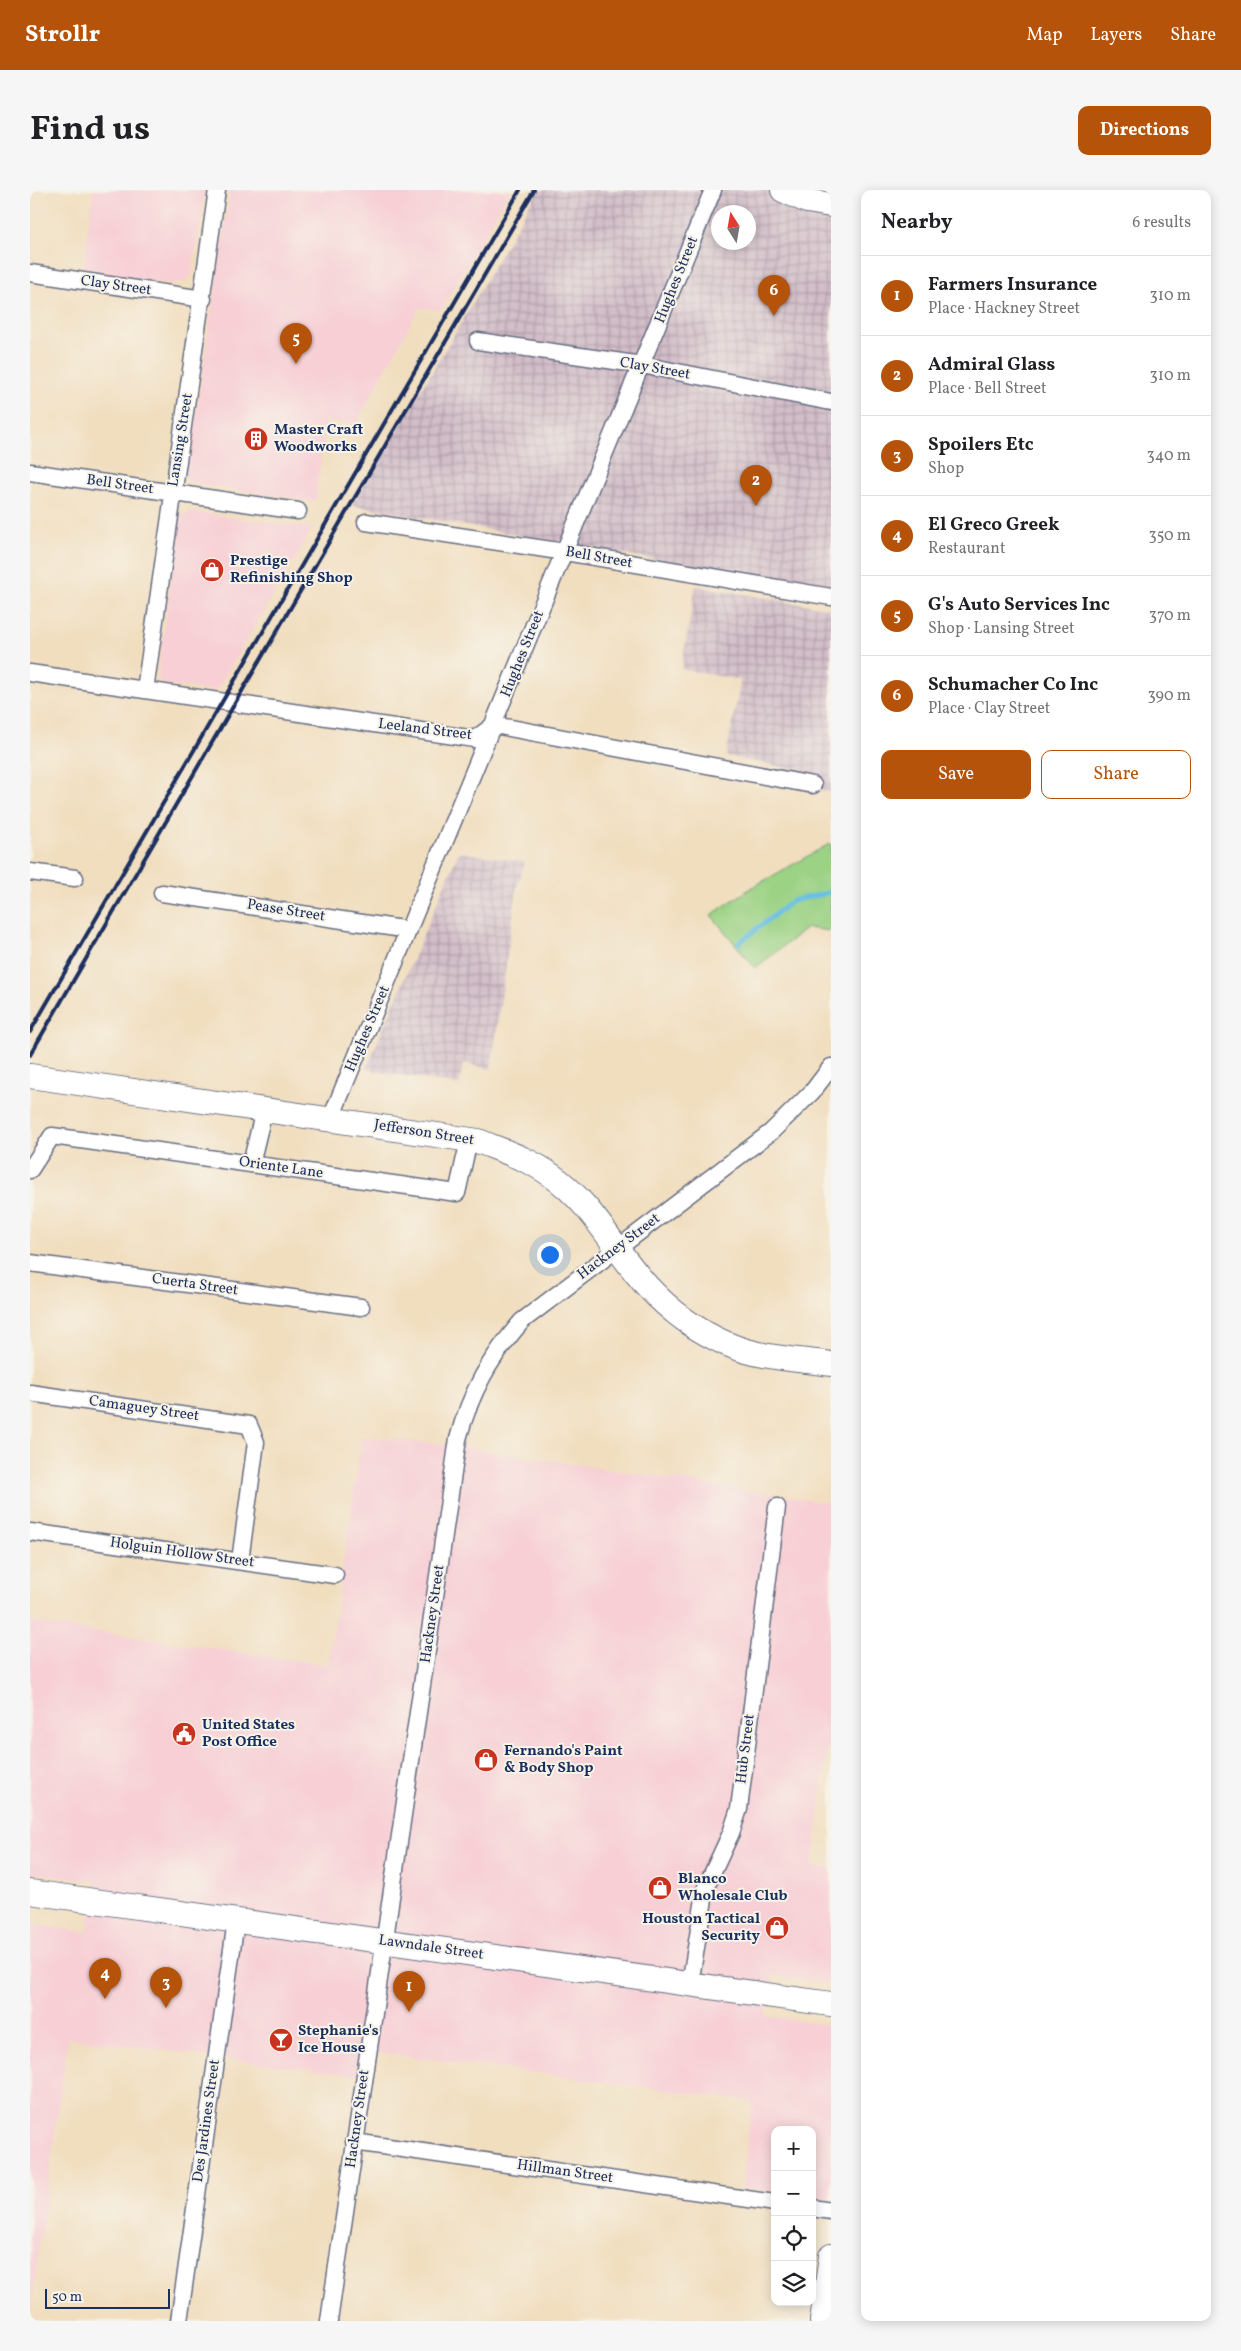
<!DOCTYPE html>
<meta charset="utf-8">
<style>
:root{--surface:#fff;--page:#f6f6f6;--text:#202124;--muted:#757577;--line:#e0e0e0;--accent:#b45309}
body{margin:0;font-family:Vollkorn,serif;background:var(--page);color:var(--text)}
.controls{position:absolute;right:15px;bottom:15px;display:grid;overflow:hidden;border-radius:10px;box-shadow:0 2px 12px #0003}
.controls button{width:45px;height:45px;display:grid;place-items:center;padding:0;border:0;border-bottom:1px solid var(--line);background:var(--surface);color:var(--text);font:25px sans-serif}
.compass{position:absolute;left:681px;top:15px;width:45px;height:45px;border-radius:50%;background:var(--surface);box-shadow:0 2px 12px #0003;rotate:349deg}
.scale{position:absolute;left:15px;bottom:12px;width:125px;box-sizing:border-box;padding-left:5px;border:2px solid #1b2f5e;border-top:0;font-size:14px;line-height:18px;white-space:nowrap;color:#1b2f5e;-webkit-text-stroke:4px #f7f3e8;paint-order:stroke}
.you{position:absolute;left:519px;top:1064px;width:18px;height:18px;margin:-12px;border:4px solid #fff;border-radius:50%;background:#1a73e8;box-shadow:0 0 0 8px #1a73e833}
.badge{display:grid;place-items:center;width:32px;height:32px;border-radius:50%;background:var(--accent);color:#fff;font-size:16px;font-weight:700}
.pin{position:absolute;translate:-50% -41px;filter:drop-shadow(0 1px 2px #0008)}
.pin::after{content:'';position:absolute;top:26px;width:18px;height:15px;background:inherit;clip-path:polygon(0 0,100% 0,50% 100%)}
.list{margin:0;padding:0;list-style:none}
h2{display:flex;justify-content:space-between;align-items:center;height:65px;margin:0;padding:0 20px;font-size:21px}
h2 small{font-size:16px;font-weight:400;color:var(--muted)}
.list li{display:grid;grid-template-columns:32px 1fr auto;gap:15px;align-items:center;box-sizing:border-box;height:80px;padding:0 20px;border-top:1px solid var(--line)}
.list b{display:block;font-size:19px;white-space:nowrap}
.list p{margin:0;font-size:16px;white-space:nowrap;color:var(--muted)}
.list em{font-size:16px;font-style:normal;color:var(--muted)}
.actions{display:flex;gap:10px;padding:15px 20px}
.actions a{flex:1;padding:11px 0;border:1px solid var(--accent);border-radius:10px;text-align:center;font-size:18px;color:var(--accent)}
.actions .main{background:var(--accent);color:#fff}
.icon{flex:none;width:28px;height:28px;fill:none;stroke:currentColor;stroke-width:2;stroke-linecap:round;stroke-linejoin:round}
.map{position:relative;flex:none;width:801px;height:2131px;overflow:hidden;border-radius:10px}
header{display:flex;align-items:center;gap:30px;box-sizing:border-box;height:70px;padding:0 25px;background:var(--accent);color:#fff}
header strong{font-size:24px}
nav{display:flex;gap:28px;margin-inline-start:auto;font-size:18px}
.intro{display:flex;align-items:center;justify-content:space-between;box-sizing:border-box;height:120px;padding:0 30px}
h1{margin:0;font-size:35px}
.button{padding:12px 22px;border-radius:10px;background:var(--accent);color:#fff;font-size:18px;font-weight:700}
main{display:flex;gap:30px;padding:0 30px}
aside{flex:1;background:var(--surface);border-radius:10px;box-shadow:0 2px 12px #0003}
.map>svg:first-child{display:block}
.built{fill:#f7cfd5}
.industrial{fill:url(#industrial-grid);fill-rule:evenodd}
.grass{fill:#9bd284;stroke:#5b8071}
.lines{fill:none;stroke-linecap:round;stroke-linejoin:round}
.stream{stroke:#64bde1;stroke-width:5}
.street-casing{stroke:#666c80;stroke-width:19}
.secondary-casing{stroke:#666c80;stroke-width:26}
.street{stroke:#fff;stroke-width:16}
.secondary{stroke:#fff;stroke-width:24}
.rail{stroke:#1b2f5e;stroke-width:4}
.labels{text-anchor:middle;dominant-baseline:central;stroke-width:4;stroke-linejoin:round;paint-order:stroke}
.street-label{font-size:15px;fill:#1b2f5e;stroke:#f7f3e8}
.poi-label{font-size:15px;font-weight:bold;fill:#1b2f5e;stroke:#f7f3e8;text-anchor:start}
</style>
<header>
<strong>Strollr</strong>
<nav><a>Map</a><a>Layers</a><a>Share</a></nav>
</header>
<div class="intro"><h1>Find us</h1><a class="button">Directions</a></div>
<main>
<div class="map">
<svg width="801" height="2131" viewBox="0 0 801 2131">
<defs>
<pattern id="industrial-grid" width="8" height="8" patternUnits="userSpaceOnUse" patternTransform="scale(1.25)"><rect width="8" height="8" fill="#d2bdc8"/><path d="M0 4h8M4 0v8" fill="none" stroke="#aa9aa6"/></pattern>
</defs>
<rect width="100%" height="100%" fill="#f7f3e8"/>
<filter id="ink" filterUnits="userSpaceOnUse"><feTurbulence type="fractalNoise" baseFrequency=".02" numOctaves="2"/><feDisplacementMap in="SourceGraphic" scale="10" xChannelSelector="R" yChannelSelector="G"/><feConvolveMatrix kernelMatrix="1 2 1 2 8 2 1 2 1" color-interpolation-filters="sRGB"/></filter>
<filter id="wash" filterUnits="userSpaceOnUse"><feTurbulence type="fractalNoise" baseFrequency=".0096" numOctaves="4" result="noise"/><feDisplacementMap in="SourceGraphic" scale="20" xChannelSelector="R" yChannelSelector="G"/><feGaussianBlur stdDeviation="1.12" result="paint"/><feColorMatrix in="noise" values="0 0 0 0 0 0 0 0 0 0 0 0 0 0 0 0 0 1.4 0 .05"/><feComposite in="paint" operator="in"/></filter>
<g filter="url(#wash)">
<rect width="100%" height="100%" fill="#f1debf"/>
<path class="built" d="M63,0H176L161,87L155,91L140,94L53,81Z
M200,0H480L411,120L389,118L325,235L296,231L285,311L165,294L157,289L154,281L168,211Z
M164,322L283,338L186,501L137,495L130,492L128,484L149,329L154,324Z
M332,1246L415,1255L801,1313V1537L782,1676L801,1678V1793L743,1786L735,1826L801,1835V2009L782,2007V1940H745V2003L712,1999L722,1911L344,1862L339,1887L38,1848L0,2123V1734L57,1742L65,1691L0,1682V1432L298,1475Z"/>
<path class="industrial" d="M508,0H801V401L322,315L427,140ZM688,22H718V52H688Z
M666,396L801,419V602L785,600L788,584L696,566L711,490L651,479Z
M429,662L495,672L487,697L461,879L433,873L429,895L336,879Z"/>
<path class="grass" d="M801,653V741L777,738L725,778L681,725L721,698Z"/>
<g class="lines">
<path class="stream" d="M709,753L762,711L801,702"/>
</g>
</g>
<g filter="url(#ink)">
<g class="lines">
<g class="street-casing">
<path id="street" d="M0,83L173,109
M448,151L612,175L801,212
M0,282L268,321
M336,332L535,362L801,407
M0,483L445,549L464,535L783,595
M115,500L187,0
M0,682L45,688
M132,703L379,740
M301,928L683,0
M221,974L234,920
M0,980L22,946L427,1003L439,950
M0,1073L331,1117
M0,1203L219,1235L226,1252L210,1371
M0,1342L305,1385
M660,1794L676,1697L701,1643L709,1619L747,1317
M324,1952L745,2013
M782,2018L801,2021
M149,2131L206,1731
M299,2131L428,1249C441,1201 460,1168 492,1131L741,942L782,902L801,877"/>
</g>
<g class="secondary-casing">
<path id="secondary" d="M753,0L777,11L801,15
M0,886L448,951C473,961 499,969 521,985C562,1013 584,1060 617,1096C639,1120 667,1141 697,1154C728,1168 767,1169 801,1174
M0,1702L801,1814
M792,2131L801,2066"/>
</g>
<use href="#street" class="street"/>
<use href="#secondary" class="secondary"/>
<path class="rail" d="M0,842L490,0
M0,865L504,0"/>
</g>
</g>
<defs>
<g id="building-disc" transform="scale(1.25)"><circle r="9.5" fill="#c8321e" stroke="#f7f3e8"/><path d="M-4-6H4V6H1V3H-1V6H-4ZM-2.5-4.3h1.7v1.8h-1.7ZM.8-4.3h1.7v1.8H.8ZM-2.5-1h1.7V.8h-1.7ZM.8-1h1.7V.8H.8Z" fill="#fff"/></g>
<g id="shop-disc" transform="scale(1.25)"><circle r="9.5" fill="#c8321e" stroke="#f7f3e8"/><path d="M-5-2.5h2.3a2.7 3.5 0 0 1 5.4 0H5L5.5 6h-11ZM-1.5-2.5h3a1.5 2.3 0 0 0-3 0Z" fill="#fff"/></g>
<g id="civic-disc" transform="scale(1.25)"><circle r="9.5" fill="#c8321e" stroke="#f7f3e8"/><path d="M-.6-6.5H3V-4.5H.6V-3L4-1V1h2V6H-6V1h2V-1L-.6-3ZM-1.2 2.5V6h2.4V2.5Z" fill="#fff"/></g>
<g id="bar-disc" transform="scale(1.25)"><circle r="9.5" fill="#c8321e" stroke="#f7f3e8"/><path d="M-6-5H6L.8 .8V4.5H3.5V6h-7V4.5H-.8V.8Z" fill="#fff"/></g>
</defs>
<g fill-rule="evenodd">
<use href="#building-disc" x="226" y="249"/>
<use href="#shop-disc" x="182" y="380"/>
<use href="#civic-disc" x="154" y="1544"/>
<use href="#shop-disc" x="456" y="1570"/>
<use href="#shop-disc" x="630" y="1698"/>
<use href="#shop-disc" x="747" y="1738"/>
<use href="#bar-disc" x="251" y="1850"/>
</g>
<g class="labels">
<g class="street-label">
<text transform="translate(647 90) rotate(-68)">Hughes Street</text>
<text transform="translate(86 96) rotate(8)">Clay Street</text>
<text transform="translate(625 179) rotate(10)">Clay Street</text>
<text transform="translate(151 250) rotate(-81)">Lansing Street</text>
<text transform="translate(90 295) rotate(8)">Bell Street</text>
<text transform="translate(569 368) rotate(10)">Bell Street</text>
<text transform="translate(493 464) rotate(-68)">Hughes Street</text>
<text transform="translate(395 540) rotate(7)">Leeland Street</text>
<text transform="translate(256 721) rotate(9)">Pease Street</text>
<text transform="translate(338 839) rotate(-67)">Hughes Street</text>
<text transform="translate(394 943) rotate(9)">Jefferson Street</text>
<text transform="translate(251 978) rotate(8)">Oriente Lane</text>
<text transform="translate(589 1057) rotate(-37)">Hackney Street</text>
<text transform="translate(165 1095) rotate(8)">Cuerta Street</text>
<text transform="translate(114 1219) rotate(8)">Camaguey Street</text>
<text transform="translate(152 1363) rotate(8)">Holguin Hollow Street</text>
<text transform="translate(403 1424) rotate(-82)">Hackney Street</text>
<text transform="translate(716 1559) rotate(-83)">Hub Street</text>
<text transform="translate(401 1758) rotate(8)">Lawndale Street</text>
<text transform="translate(328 1929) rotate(-82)">Hackney Street</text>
<text transform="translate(177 1931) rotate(-82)">Des Jardines Street</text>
<text transform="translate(535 1982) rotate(8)">Hillman Street</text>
</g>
<g class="poi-label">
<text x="244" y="240">Master Craft<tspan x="244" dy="17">Woodworks</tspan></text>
<text x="200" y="371">Prestige<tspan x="200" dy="17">Refinishing Shop</tspan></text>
<text x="172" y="1535">United States<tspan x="172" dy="17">Post Office</tspan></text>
<text x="474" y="1561">Fernando's Paint<tspan x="474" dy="17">&amp; Body Shop</tspan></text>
<text x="648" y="1689">Blanco<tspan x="648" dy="17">Wholesale Club</tspan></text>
<text x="730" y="1729" text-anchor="end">Houston Tactical<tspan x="730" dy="17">Security</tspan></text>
<text x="268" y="1841">Stephanie's<tspan x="268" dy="17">Ice House</tspan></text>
</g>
</g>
</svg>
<div class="controls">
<button>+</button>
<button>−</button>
<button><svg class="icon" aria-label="locate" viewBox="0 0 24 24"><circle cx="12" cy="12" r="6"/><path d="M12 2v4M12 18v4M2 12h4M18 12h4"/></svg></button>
<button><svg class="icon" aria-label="layers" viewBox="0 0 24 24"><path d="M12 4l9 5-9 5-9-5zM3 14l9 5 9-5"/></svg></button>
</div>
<svg class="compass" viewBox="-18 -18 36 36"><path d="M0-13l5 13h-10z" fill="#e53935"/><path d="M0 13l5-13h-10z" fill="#757577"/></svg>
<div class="scale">50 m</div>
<div class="you"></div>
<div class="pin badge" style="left:379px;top:1822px">1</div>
<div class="pin badge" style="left:726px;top:316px">2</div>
<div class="pin badge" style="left:136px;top:1818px">3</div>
<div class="pin badge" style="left:75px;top:1809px">4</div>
<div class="pin badge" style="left:266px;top:174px">5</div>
<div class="pin badge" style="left:744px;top:126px">6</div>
</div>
<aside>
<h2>Nearby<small>6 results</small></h2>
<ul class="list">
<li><span class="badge">1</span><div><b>Farmers Insurance</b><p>Place · Hackney Street</p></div><em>310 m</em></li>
<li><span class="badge">2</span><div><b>Admiral Glass</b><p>Place · Bell Street</p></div><em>310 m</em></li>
<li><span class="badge">3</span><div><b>Spoilers Etc</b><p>Shop</p></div><em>340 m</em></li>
<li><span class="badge">4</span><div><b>El Greco Greek</b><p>Restaurant</p></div><em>350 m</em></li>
<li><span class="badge">5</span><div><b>G's Auto Services Inc</b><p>Shop · Lansing Street</p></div><em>370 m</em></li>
<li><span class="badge">6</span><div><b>Schumacher Co Inc</b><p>Place · Clay Street</p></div><em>390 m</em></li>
</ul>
<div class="actions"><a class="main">Save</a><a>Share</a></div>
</aside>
</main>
